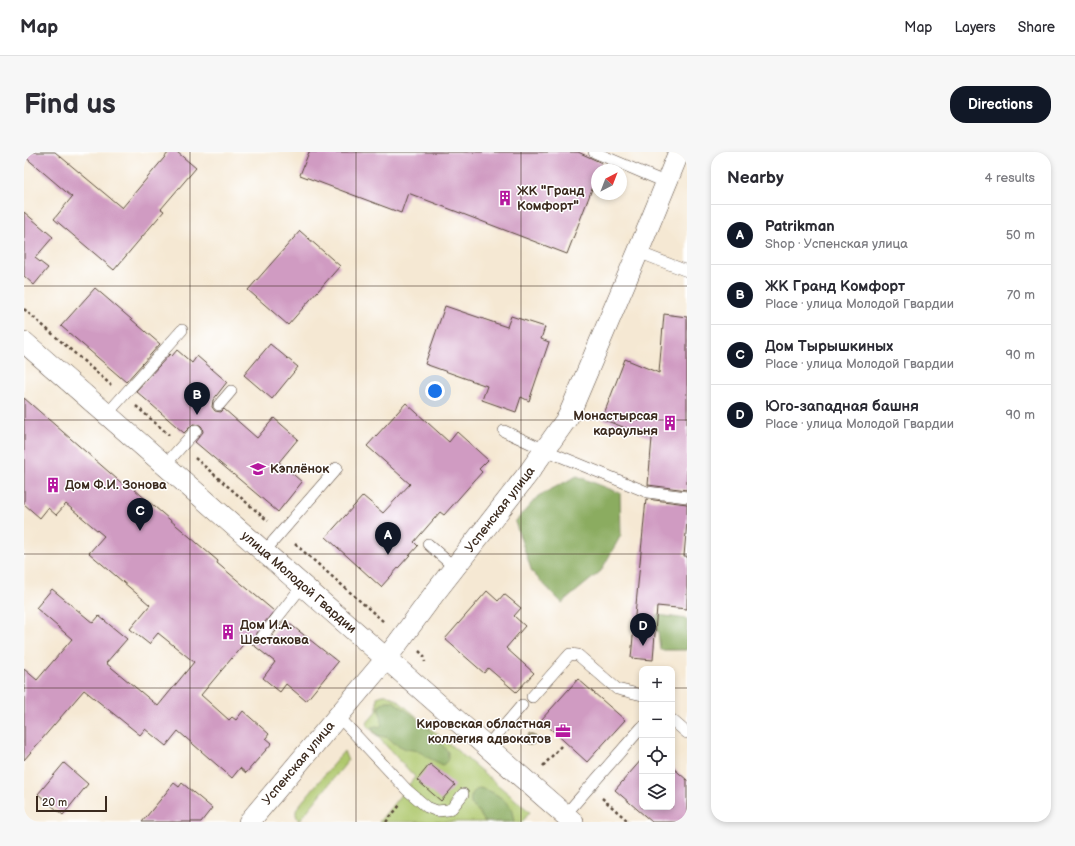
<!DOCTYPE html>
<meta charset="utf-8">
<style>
:root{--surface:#fff;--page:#f7f7f7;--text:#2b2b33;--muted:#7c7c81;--line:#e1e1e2;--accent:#111827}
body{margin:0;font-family:"Balsamiq Sans",sans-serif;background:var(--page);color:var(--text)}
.controls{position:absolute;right:12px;bottom:12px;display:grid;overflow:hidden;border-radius:8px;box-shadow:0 2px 6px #0003}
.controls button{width:36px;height:36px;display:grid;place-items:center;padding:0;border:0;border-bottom:1px solid var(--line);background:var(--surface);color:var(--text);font:20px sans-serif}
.compass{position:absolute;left:567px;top:12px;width:36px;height:36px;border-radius:50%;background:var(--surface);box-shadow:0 2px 6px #0003;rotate:42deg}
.scale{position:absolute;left:12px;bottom:10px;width:71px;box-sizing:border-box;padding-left:4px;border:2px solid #3b2a1e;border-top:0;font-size:11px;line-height:14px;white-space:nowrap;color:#3b2a1e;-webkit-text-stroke:3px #fff;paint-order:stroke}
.you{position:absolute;left:411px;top:239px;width:14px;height:14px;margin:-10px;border:3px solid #fff;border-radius:50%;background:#1a73e8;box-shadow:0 0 0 6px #1a73e833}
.badge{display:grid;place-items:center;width:26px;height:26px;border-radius:50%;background:var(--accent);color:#fff;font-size:13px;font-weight:700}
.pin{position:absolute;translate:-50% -33px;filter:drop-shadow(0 1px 2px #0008)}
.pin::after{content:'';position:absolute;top:21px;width:14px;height:12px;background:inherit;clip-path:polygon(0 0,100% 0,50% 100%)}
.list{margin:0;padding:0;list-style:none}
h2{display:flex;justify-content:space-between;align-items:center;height:52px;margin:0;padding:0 16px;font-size:17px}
h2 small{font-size:13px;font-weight:400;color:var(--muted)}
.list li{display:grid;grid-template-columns:26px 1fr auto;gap:12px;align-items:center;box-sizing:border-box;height:60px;padding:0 16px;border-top:1px solid var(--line)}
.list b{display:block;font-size:15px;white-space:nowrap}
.list p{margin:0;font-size:13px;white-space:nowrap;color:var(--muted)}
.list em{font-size:13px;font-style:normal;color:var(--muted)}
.icon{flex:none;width:22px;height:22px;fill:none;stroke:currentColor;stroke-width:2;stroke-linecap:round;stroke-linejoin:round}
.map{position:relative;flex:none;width:663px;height:670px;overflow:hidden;border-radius:16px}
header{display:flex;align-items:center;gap:24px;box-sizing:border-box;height:56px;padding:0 20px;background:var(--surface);border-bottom:1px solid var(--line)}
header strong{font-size:19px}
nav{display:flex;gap:22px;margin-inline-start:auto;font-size:14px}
.intro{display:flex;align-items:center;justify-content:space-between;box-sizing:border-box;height:96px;padding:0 24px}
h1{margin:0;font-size:28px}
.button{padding:10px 18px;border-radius:16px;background:var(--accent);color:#fff;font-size:14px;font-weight:700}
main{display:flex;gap:24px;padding:0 24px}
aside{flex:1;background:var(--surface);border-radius:16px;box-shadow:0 2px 6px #0003}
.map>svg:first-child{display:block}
.green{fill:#afc86d;stroke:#757946}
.forest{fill:#8bac60;stroke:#636b3f}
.building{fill:#d09bc2}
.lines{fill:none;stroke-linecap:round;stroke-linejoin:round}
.service-casing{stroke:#574639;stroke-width:12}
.minor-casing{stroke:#574639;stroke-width:22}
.path{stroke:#574639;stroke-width:2.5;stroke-dasharray:3 3;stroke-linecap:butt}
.service{stroke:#fff;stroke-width:11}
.minor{stroke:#fff;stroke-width:21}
.tree{fill:#a2997d}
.grid{fill:none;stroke:#3b2a1e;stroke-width:1;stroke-opacity:0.55}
.labels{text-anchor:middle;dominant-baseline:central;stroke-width:3;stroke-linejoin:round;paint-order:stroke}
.poi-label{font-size:13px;font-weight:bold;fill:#3b2a1e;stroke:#fff;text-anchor:start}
.street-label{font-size:13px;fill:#3b2a1e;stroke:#fff}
</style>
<header>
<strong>Map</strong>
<nav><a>Map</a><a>Layers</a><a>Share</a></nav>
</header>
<div class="intro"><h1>Find us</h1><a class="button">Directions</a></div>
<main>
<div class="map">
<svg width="663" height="670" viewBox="0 0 663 670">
<rect width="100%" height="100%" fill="#fff"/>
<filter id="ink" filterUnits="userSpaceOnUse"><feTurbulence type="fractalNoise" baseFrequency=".025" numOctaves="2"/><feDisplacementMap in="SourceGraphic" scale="8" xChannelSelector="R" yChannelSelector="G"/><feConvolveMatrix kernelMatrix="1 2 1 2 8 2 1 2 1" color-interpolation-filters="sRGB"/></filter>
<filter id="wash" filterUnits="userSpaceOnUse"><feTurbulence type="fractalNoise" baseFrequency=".012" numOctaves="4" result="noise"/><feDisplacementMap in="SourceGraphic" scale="16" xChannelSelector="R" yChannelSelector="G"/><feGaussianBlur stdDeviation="0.9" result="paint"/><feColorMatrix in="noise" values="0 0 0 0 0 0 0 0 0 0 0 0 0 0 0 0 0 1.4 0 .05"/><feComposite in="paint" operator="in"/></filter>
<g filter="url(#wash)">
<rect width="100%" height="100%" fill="#f5e8d3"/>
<path class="green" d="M359,543H364L372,547L506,660L498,670H355L391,625L342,572L353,559V545Z
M320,599L324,609L275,669C272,664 271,661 273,656Z"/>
<path class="forest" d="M553,324L596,341L597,383L577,419L538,451L508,420L491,370L514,344Z
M620,461L663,467V498H636L634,479L615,475Z
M362,549H369L403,574L424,600V608L419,613L403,605L395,599L382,597L370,591L365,586L353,583L347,575L352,574L357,575L358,566L355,559V554Z
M455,636C467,638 481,646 487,657C489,661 489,666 490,670H461L454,659L447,652C446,644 448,640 455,636Z"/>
<g id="blocks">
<path class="building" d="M0,0H31L98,56L145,0H153L172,16L137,57L140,59L90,118L30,67L48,45L0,4Z
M285,0H554L578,11L575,18H573V24L543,102L384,41L377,61L276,23Z
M0,60L29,85L11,106L24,116L10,133L0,124Z
M276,79L316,114L264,173L224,138Z
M71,136L136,192L102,230L37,174Z
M421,154L483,175L487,164L521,175L517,187L525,190L505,249L497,245L492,260L458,248L463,234L401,212Z
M640,162L663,165V338L624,333L628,286L578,267L601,207L635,221Z
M246,192L274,215L248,247L220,223Z
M153,198L168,211L173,204L203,230L189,248L188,255L191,259L197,260L200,257L233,286L250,266L274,287L255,310L278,330L254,360L171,290L179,280L178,275L176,273L169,272L160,281L112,239L146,202L148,204Z
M0,246L101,334L103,331L194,409L193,411L250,459L232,481L231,487L233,490L237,492L243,490L261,468L314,510L282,549L262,532L256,540L239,526L251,510L223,488L177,543L205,568L208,565L212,568L219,559L245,582L242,586L248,591L222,621L216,616L208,626L154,579L142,594L121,577L116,583L60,538L0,608V517L13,528L48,487L12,456L28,437L69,471L75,464L103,487L82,511L134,554L170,510L134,481L125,492L106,477L126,453L65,401L80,384L42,352L32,363L24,356L16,366L0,352Z
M382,251L425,290L433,280L464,308L455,317L458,320L420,363L416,360L390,390L394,394L357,435L302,385L339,344L359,361L386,332L343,294Z
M622,347L663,352V370L660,404H663V457L633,454L629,508L607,506Z
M463,439L474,449L480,442L497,456L490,464L501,474L482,496L510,521L492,540L464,516L460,521L421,487Z
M554,527L601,568L563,610L517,568Z
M618,607V655H648V615L663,628V670H628L591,638Z
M40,611L64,632L39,663L14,642Z
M406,612L431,633L417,649L393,628Z
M150,631L155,635L158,631L188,656L177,670H118Z"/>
</g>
</g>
<g filter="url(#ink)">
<use href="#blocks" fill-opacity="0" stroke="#574639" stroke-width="1"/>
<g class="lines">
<g class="service-casing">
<path id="service" d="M570,0L643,31
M614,100L663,119
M195,253L207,239
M83,262L158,178
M480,279L521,298L623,340L663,345
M141,313L172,278
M404,392L431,416
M240,400L313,316
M238,485L279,433
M508,545L546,502L554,503L593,537L618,543
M314,564L383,638L403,655L413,659L424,658L428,656L439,642
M648,568L663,581
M463,594L498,553
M541,663L618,575"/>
</g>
<g class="minor-casing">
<g id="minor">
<path id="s1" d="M0,190L549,670"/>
<path id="s2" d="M225,670L362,507L410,442L503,323L544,265L614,100L655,0"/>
</g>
</g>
<path class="path" d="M0,157L87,233
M112,254L145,283
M171,306L244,369
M271,392L360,470
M395,499L400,504L401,510
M519,614L537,594
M578,646L605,670
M362,670L376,653"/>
<use href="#service" class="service"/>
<use href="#minor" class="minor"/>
</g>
<circle class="tree" cx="508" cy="587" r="6"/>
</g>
<path class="grid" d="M166,0V670M332,0V670M497,0V670M0,134H663M0,268H663M0,402H663M0,536H618M648,536H663"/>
<defs>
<g id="building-bare" transform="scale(1.2)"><path d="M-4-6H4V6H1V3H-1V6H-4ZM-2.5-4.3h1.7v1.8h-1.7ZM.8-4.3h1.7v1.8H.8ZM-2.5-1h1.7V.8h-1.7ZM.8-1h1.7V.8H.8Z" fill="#b5179e" stroke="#fff" stroke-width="2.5" paint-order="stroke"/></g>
<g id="school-bare" transform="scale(1.2)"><path d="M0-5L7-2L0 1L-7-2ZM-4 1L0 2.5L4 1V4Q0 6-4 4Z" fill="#b5179e" stroke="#fff" stroke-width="2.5" paint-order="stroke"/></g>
<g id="office-bare" transform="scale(1.2)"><path d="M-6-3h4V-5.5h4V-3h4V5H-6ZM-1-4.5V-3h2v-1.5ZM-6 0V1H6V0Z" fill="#b5179e" stroke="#fff" stroke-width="2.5" paint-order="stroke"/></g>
</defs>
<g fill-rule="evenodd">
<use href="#building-bare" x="481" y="46"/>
<use href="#building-bare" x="646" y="271"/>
<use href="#school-bare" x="234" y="317"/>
<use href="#building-bare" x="29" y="333"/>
<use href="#building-bare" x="204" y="480"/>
<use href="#office-bare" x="539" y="579"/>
</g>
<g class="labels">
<g class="poi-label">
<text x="493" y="39">ЖК "Гранд<tspan x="493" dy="15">Комфорт"</tspan></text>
<text x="634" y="264" text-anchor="end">Монастырсая<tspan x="634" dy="15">караульня</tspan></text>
<text x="246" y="317">Кэплёнок</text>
<text x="41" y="333">Дом Ф.И. Зонова</text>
<text x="216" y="473">Дом И.А.<tspan x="216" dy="15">Шестакова</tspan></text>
<text x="527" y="572" text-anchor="end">Кировская областная<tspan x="527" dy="15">коллегия адвокатов</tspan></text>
</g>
<g class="street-label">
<text stroke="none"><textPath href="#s2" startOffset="401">Успенская улица</textPath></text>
<text stroke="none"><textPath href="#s1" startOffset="365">улица Молодой Гвардии</textPath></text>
<text stroke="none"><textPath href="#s2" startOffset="77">Успенская улица</textPath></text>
</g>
</g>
</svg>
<div class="controls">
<button>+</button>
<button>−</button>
<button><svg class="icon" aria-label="locate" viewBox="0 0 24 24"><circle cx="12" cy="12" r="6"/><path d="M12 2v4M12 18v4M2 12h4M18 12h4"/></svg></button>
<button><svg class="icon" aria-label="layers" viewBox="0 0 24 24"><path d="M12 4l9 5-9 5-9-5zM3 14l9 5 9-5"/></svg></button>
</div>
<svg class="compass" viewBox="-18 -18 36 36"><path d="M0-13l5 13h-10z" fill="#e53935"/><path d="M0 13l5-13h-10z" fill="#7c7c81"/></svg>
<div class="scale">20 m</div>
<div class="you"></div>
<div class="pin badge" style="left:364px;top:403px">A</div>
<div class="pin badge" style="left:173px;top:263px">B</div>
<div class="pin badge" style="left:116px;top:379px">C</div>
<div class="pin badge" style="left:619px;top:494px">D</div>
</div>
<aside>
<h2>Nearby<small>4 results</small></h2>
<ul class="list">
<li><span class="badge">A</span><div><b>Patrikman</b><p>Shop · Успенская улица</p></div><em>50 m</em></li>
<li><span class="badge">B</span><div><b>ЖК Гранд Комфорт</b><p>Place · улица Молодой Гвардии</p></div><em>70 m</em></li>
<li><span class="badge">C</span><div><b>Дом Тырышкиных</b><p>Place · улица Молодой Гвардии</p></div><em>90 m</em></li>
<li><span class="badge">D</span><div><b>Юго-западная башня</b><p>Place · улица Молодой Гвардии</p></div><em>90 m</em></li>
</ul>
</aside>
</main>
